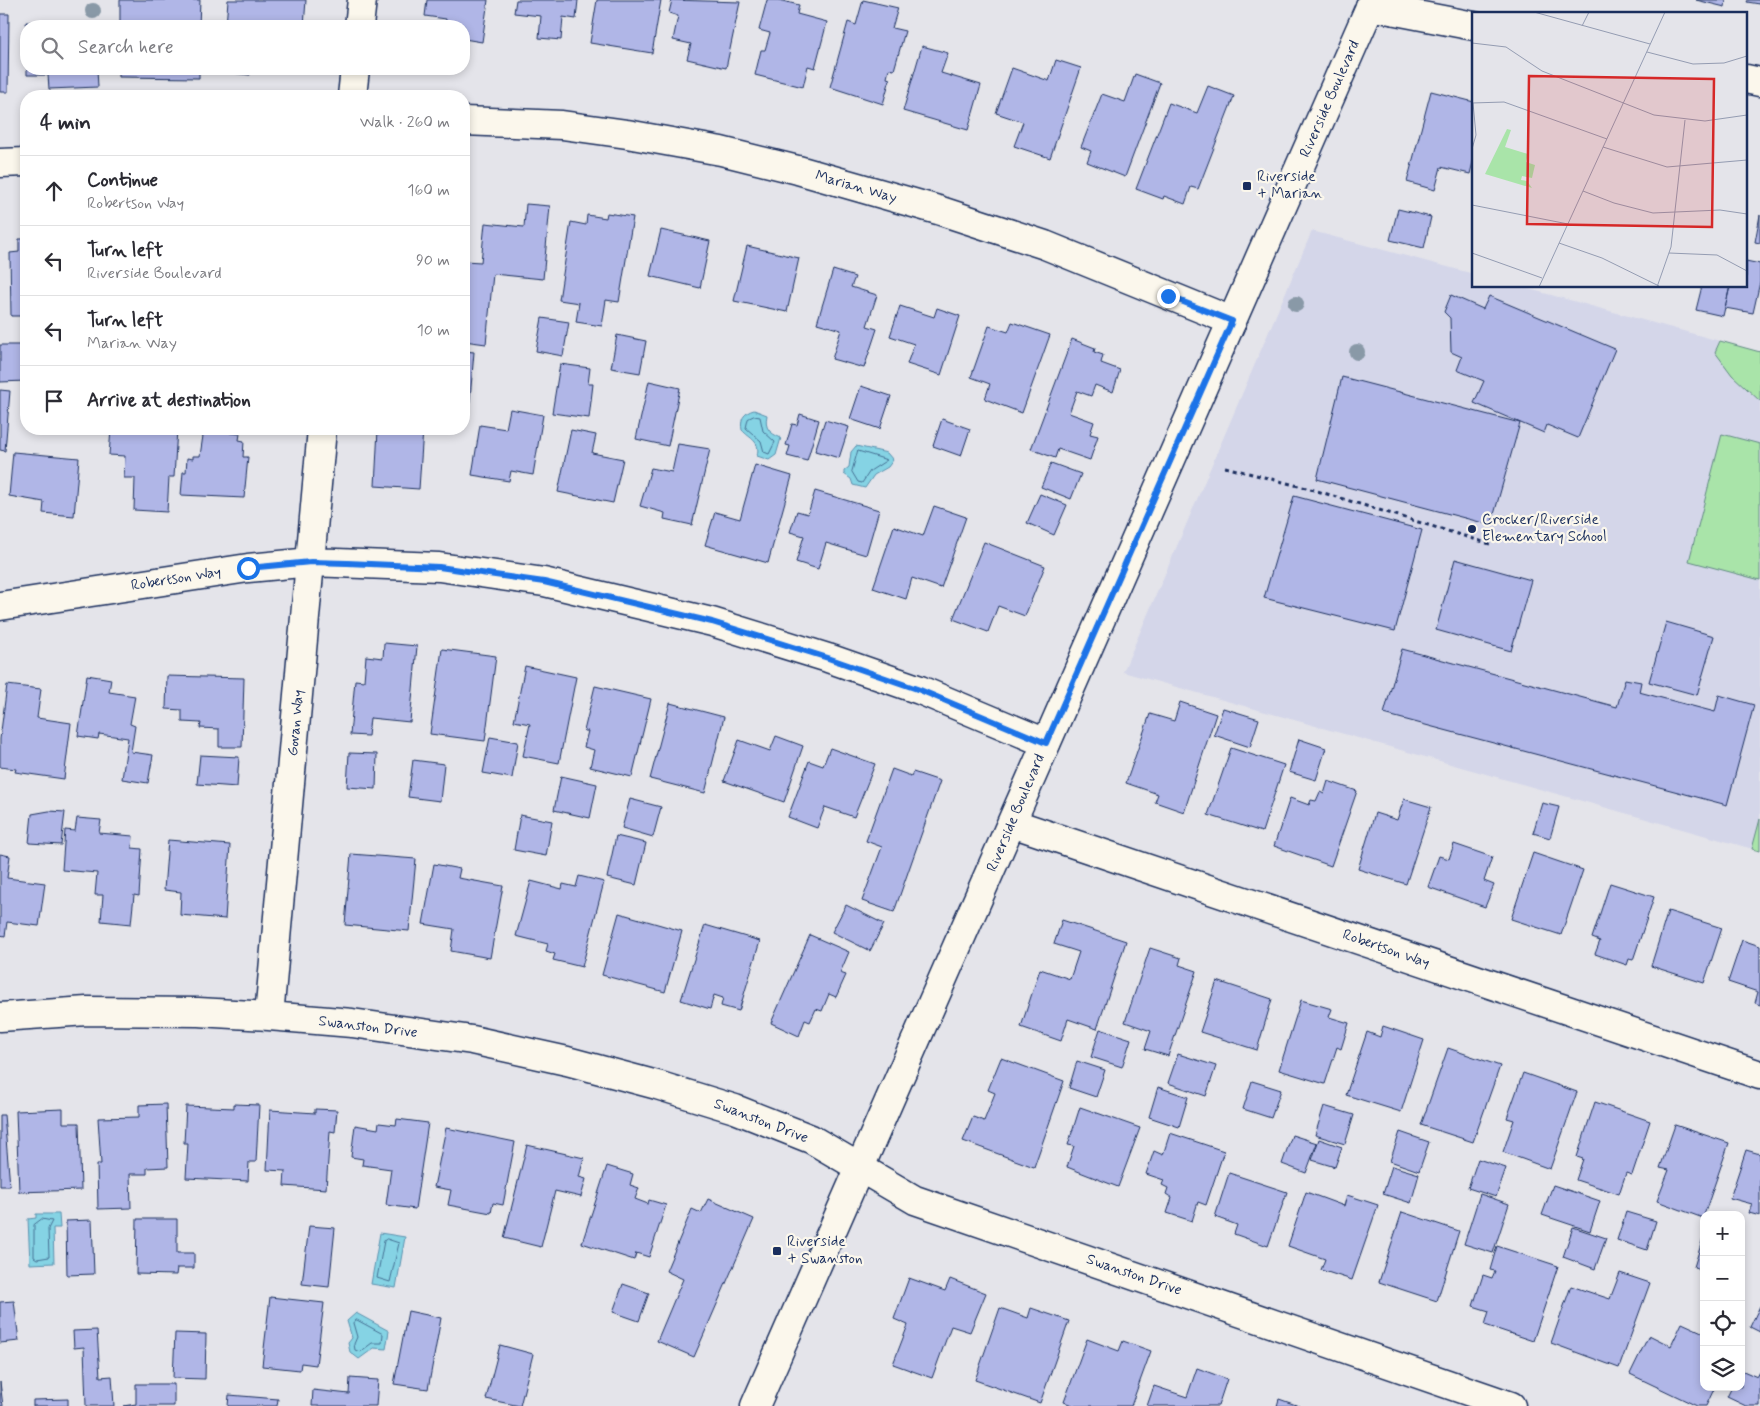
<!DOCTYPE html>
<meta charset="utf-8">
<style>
:root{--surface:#fff;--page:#f7f7f7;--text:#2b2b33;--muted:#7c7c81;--line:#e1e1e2}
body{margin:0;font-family:Mynerve,sans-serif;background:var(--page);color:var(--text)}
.controls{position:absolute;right:15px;bottom:15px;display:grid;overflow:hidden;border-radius:10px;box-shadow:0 2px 8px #0003}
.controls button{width:45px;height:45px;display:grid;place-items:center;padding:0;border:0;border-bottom:1px solid var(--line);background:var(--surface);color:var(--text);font:25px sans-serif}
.stop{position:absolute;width:15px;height:15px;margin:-11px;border:4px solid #1a73e8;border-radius:50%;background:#fff}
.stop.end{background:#1a73e8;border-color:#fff;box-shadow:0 1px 5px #0008}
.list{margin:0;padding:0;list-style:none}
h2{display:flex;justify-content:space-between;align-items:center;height:65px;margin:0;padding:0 20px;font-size:21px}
h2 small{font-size:16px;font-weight:400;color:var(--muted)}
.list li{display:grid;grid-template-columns:32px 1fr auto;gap:15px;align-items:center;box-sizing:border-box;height:70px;padding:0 20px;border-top:1px solid var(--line)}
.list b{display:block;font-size:19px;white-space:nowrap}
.list p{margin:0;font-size:16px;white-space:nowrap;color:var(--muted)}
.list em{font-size:16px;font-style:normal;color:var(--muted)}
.icon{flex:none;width:28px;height:28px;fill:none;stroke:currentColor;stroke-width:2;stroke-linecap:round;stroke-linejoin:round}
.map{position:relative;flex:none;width:1760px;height:1406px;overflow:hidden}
.search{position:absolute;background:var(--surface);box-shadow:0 2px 8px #0003;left:20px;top:20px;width:450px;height:55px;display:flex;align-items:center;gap:12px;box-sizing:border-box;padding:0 18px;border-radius:20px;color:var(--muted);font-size:19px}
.panel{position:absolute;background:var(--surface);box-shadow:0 2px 8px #0003;left:20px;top:90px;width:450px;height:345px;border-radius:20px}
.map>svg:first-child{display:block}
.built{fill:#d4d6e9}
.green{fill:#a9e4a9;stroke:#628a84}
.water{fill:#85d3e4;stroke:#5b91ae}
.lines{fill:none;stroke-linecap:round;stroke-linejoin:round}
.shore{stroke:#457194;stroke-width:1}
.building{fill:#b0b6e7;stroke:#1b2f5e}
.street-casing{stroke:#1b2f5e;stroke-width:31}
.secondary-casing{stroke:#1b2f5e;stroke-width:31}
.path{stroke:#1b2f5e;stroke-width:3;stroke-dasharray:4 4;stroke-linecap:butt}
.street{stroke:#fbf7ec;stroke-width:28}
.secondary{stroke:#fbf7ec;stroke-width:28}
.tree{fill:#8999a7}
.route{stroke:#1a73e8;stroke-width:6}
.poi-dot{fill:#1b2f5e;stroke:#fbf7ec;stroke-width:2}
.labels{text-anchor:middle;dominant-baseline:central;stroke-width:4.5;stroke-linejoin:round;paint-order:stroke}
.street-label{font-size:15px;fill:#1b2f5e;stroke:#fbf7ec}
.poi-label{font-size:15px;fill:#1b2f5e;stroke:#fbf7ec;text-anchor:start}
.inset-road{fill:none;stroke:#949cb2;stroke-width:1}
.view{fill:#d62828;fill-opacity:0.15;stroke:#d62828;stroke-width:2.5}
.inset-edge{fill:none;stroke:#1b2f5e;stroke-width:2.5}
</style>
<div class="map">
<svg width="1760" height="1406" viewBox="0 0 1760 1406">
<rect width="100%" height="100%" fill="#e4e4ea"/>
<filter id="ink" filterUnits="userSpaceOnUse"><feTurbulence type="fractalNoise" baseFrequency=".02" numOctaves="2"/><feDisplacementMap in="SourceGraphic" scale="10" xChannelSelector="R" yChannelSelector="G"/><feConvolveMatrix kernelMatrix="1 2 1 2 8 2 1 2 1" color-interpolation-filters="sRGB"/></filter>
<g filter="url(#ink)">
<path class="built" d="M1312,231L1474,274V286H1518L1760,352V851L1123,672Z"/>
<path class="green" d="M1720,341L1760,352V401L1732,375L1715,352Z
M1722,434L1760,444V580L1689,561Z
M1760,819V851L1752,849Z"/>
<path class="water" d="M754,410L767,415C764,429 770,433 781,438L776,455L769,460L757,456C761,441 750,439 742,430C740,420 743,413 754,410Z
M856,446L887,453L893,460L888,467L874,475L865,488L853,485L851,479L844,474V471L849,467L851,452Z
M36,1214H59L60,1228H53L54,1263L30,1264L28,1219L36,1218Z
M380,1233L405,1237L396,1288L371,1284Z
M356,1313L389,1331L386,1349L374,1348L359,1359L350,1352L348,1343L352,1338L347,1321Z"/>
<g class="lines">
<path class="shore" d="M754,416L760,417L763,431L775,442L769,454L764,452L761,441L746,428L748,419Z
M858,451L887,460L870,471L862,483L858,482L852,472Z
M42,1219L52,1221L48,1229L49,1257L37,1259L34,1257V1225Z
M387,1239L399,1243L390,1282L377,1278L384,1241Z
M357,1320L383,1334L382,1343H372L360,1352L355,1350L354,1344L357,1337L353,1323Z"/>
</g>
<path class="building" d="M120,0H200L199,26H120Z
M228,0H306L304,26H226Z
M427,0H488L482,42L464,39V26H445L446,19L425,16Z
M516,0H578L576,19L563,17L561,40L539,38L541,16L514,13Z
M597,0H661L652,53L590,43Z
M672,0L740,2L726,68L687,59L691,44L673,40L678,16L669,13Z
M767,0H778L799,5L797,14L827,22L815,68L808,66L803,87L755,75L761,50H765L770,33L759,30Z
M863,0L898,8L892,28L905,31L894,70L889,69L887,78L890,79L883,104L830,87L848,22L856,25Z
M1696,0H1726L1725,7Z
M1748,0H1760V4L1747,2Z
M0,14H9L8,92H0Z
M26,22L97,23V26H26V41Z
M922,46L948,53L941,73L981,85L968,130L903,111Z
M1056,60L1081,68L1050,158L1014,146L1023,122L996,113L1012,68L1049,81Z
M27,69H97L98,87L49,89L48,75H27Z
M119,69H199V78L119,77Z
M222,69H251L250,75L222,72Z
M1135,74L1160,83L1125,177L1087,162L1091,151L1081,147L1102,94L1125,102Z
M1208,86L1234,96L1198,189L1191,187L1185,204L1164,196L1163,199L1136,189L1169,103L1197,113Z
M1431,91L1474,102V158L1470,174L1441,167L1435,190L1407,182Z
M526,204L550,206L543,279L493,274L486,344L464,341V261L481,262L485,223L524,227Z
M1398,209L1431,217L1424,248L1390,240Z
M607,213L633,217L619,302L606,300L602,326L576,322L579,303L559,300L571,222L586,225L587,215L606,218Z
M1760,215V243L1755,242Z
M661,230L710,241L700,288L650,276Z
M19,239H26V316H11L10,253L19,252Z
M747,246L799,258L787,312L734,301Z
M1746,261L1760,264V282L1753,313L1725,308L1730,286H1746Z
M833,270L855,277L851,287L877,295L867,326L877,329L864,368L832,359L841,330L817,323Z
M1702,286H1730L1723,316L1696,310Z
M1451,295L1483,309L1489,296L1615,349L1578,438L1547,425L1544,433L1474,403L1484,381L1457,370L1462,357L1451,352L1450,318L1444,312Z
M900,306L934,317L937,308L960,316L941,375L907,364L914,344L890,336Z
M542,318L569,322L563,356L536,351Z
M1012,322L1050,335L1022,413L985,399L990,384L971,377L989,326L1008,332Z
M617,335L646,341L640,373L611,368Z
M1072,339L1095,348L1094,352L1103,355L1101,363L1120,370L1113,392L1095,385L1091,396L1077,391L1069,413L1094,422L1090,434L1098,436L1090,460L1058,449L1055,458L1031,449Z
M0,345H26V381L0,382Z
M464,351L474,352L469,411L464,410Z
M560,364L590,368L588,384H593L589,418L552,413Z
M1342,377L1520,423L1491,525L1317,479Z
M649,381L680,388L668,446L636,439Z
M861,386L891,396L880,429L850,419Z
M0,390L10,391L5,451L0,450Z
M510,409L543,415L533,475L511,471L509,481L472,475L480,425L506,429Z
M800,414L819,420L807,461L787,456L790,446L786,445L792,424L797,425Z
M942,419L970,429L961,456L933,446Z
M825,420L849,427L839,458L815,451Z
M111,429H177L174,477H169L167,512L134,510L135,478H124L125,456L109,455Z
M204,429H231L230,433L240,434L239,440L244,441L243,457H248L244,498L181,495L183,472H186L187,458L193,459V456H200Z
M378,429H423L419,489L375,486Z
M571,430L596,435L592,453L623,459L613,503L558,492Z
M678,444L710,449L692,525L664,519L665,513L640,506L651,468L672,472Z
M13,452L79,458L74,516L43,513L44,502L9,496Z
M1051,463L1081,474L1071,499L1041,487Z
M755,465L792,476L768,563L705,545L715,512L740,519Z
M815,491L879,510L866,555L826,543L818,569L796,562L804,536L790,532L797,511L808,514Z
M1040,494L1067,505L1054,535L1027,523Z
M1294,496L1422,530L1395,631L1264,598Z
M934,506L966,517L941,588L912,578L906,599L873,588L894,526L923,536Z
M984,542L1045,566L1025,616L998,606L988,632L953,619Z
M1455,559L1531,580L1511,651L1436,630Z
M1666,622L1714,636L1697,695L1649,682Z
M384,643L417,646L410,722L370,718L368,736L350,735L355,680L364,681L366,656L383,658Z
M442,649L496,656L485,741L430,734Z
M1402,649L1617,707L1625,679L1641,682L1639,692L1715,712L1719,695L1754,705L1727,805L1384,714Z
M525,666L576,677L559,763L523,756L530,724L514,721Z
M87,675L111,679L109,692L135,696L130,724L135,726L131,752L153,755L148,783L122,779L128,738L99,734L98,739L78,736Z
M167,676L244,678L242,747H219V729L200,728L201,723L182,722V710L166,709Z
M7,685L41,689L37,718L71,723L64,779L15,772L16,769L0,767V739Z
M595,686L651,699L632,777L590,767L594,750L584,747L588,731H584Z
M1180,702L1216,714L1184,812L1155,802L1158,794L1126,783L1150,714L1174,721Z
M670,703L724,717L705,793L650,779Z
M1223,708L1259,719L1250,747L1214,735Z
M776,736L803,746L784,802L724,781L739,740L770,751Z
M490,737L518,742L512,778L483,773Z
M1299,739L1326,748L1316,780L1289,772Z
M830,748L875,764L854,817L825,807L817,828L788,817L809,761L823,766Z
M1231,748L1284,765L1262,832L1208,815Z
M349,753L377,754L376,789L347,787Z
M200,755L239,757L237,787L197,784Z
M413,760L444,764L440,801L408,797Z
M892,769L911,776L913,772L940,781L894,912L862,901L882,847L866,841Z
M561,776L597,784L590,818L554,810Z
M1328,781L1357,791L1331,866L1274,846L1290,798L1309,805L1311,800L1316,801L1320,792L1324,794Z
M630,799L661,807L653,837L622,828Z
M1404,799L1431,807L1406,884L1358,869L1375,813L1397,820Z
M1542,803L1559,807L1550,838L1533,833Z
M49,811L65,812L61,845L29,843L32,814Z
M520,815L552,821L546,856L514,850Z
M77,818L101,820L99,833L133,836L132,848L142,849L139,896L134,895L131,924L101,921L103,895H95L97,873L62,870L65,830L75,831Z
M616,836L646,843L636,885L607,878Z
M168,840L230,845L225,919L180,915L181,892L164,890Z
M1454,844L1492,857L1484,881L1494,885L1485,907L1428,887L1439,856L1449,859Z
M1533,853L1583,870L1561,935L1511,919Z
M0,854L10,856L7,878L45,883L39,926L7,922L5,936L0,935Z
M351,854L416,859L409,931L345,925Z
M434,864L460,869L458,878L503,886L490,958L451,951L454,929L423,924Z
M579,876L604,882L582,967L553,960L555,954L546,951L548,944L516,936L531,881L562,889L563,884L576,887Z
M1610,883L1654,897L1633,960L1629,959L1627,965L1595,954L1600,941L1592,938Z
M846,905L884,924L870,951L832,932Z
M1668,911L1722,928L1704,983L1651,966Z
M619,913L682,931L665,992L602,975Z
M1062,920L1126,941L1097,1029L1068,1019L1061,1041L1021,1027L1040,969L1070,979L1079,952L1054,944Z
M705,925L760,941L739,1011L721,1006L723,998L714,995L710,1009L681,1000Z
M810,935L849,952L840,973L846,975L836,997L829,994L822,1011L816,1009L810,1022L805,1020L799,1036L771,1023Z
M1742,940L1760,946V1005L1755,1003L1758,992L1728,982Z
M1150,948L1181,958L1179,965L1197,971L1168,1056L1145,1049L1151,1031L1125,1022Z
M1217,981L1272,999L1257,1050L1200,1032Z
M1301,1000L1332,1009L1329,1017L1349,1023L1341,1049L1337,1047L1325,1084L1279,1070Z
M1383,1026L1424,1040L1401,1112L1346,1095L1367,1032L1380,1037Z
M1100,1029L1131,1039L1122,1067L1091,1057Z
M1448,1048L1500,1066L1473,1142L1421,1125Z
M1178,1054L1216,1066L1206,1096L1168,1083Z
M1001,1058L1064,1081L1034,1167L963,1141L973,1117L984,1121L995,1093L988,1090Z
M1077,1061L1105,1070L1096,1097L1069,1088Z
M1523,1073L1577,1092L1550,1169L1503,1152L1514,1120L1507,1118Z
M1252,1081L1281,1090L1271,1118L1243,1109Z
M1158,1087L1188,1097L1179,1127L1149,1117Z
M1595,1102L1650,1121L1632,1175L1626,1173L1619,1194L1576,1180L1583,1159L1577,1157Z
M166,1104L168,1167L147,1168V1174H130L131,1208L98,1209L97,1164H101L98,1118L139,1117V1105Z
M234,1104L259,1105L256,1162H249L248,1181L186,1178L188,1143H184L186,1106L234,1108Z
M1324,1106L1354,1115L1345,1144L1315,1135Z
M1080,1107L1140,1128L1118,1187L1067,1167L1074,1146L1068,1145Z
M63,1109V1123H79L81,1190L19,1192L16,1111Z
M315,1109L337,1110L335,1132L330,1131L326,1189L284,1186L285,1171L267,1170L270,1110L315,1113Z
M0,1115H4L10,1186H0Z
M397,1119L428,1123L415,1209L386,1205L391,1169L362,1165L363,1159L351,1157L355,1125L378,1129L379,1123L396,1125Z
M1675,1125L1729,1143L1703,1218L1657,1201L1669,1170L1660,1168Z
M446,1128L515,1142L503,1205L493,1203L491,1213L448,1205L451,1190L434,1187Z
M1400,1132L1429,1142L1419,1171L1390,1161Z
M1170,1133L1224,1151L1206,1205L1198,1202L1192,1221L1167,1213L1172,1198L1166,1194L1168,1188L1162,1185L1164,1180L1146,1174L1154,1151L1163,1155Z
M1292,1135L1317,1143L1306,1173L1282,1164Z
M1319,1139L1342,1147L1335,1167L1312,1160Z
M527,1145L584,1158L579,1177L586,1179L581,1197L555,1191L541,1247L504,1238Z
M1746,1150L1760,1154V1216L1749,1213L1752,1204L1730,1198Z
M1478,1159L1506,1168L1496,1197L1468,1188Z
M607,1166L633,1174L630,1185L639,1188L635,1199L648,1204L649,1200L666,1205L649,1257L636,1253L634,1260L582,1243Z
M1392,1166L1419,1174L1411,1203L1383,1194Z
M1229,1173L1287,1192L1268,1246L1234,1234L1237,1225L1215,1217Z
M1553,1185L1600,1201L1590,1231L1542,1215Z
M1306,1192L1344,1206L1347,1195L1378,1205L1352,1280L1321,1270L1325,1259L1288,1246Z
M1480,1194L1509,1204L1493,1253L1464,1244Z
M708,1199L754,1219L694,1357L657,1341L683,1279L666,1271L692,1209L701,1213Z
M1402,1212L1459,1231L1437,1301L1379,1282Z
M1626,1212L1656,1221L1647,1250L1617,1240Z
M137,1219H177V1253H194V1268H177L176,1275L136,1274Z
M92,1220L94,1274L67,1275L66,1221Z
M309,1226L335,1228L329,1287L302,1284Z
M1573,1227L1606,1238L1595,1269L1563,1257Z
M1703,1238H1704V1270L1694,1267Z
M1497,1246L1558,1266L1533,1341L1485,1325L1489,1311L1473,1306L1483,1275L1492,1278L1495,1271L1490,1270Z
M1620,1273L1650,1283L1619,1368L1551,1343L1571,1286L1610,1299Z
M909,1278L945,1291L950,1279L986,1293L970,1332L951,1326L932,1378L893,1364L908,1325L894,1319Z
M623,1284L649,1293L639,1321L613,1312Z
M270,1297L324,1303L316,1365L301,1363L300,1370L262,1366Z
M14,1301L19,1341L0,1343V1302Z
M1760,1306V1332L1750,1327Z
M1000,1308L1028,1318L1031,1308L1069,1321L1040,1403L975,1380Z
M408,1311L441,1318L428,1389L394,1384Z
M1682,1323L1704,1333V1387H1715L1706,1406H1697L1630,1374L1649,1335L1671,1346Z
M97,1330L100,1377L112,1376L114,1406H86L84,1347L74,1348L73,1331Z
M175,1333L206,1334L205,1379L173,1378Z
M1087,1339L1119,1351L1123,1341L1151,1351L1131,1406H1075L1064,1402Z
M500,1345L533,1354L520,1406L486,1399Z
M1197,1368L1227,1379L1218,1406H1147L1154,1386L1187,1397Z
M1741,1370L1757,1377L1760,1372V1406H1746L1727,1397L1732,1387H1741Z
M350,1378L378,1380L376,1406H312L313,1390L349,1394Z
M0,1382L3,1406H0Z
M136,1384H174V1406H123L136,1404Z
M229,1395L278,1399L277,1406H228Z
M68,1399V1406H33V1400Z
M1279,1399L1299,1406H1277Z"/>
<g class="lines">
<g class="street-casing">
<path id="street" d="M1370,6L1474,26
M359,26L362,0
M1746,79L1760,82
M352,96L355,69
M464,121L562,125L627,134L721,151L798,170L938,210L1045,245L1232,321
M0,163L26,162
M0,606L248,568L311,562L439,567L544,582L712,622L828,658L920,690L1046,743
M1012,823L1760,1075
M269,1016L322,429
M0,1017L87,1011L198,1012L269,1016L352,1023L472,1040L567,1061L657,1085L735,1109L811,1139L915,1200L1511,1406"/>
</g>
<g class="secondary-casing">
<path id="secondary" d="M755,1406L1373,0"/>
</g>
<path class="path" d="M1225,467L1314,490L1490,544"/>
<use href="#street" class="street"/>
<use href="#secondary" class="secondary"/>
</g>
<g class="tree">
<circle cx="93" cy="11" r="8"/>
<circle cx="1296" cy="304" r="8"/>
<circle cx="1357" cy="352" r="8"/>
</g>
</g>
<g class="lines" filter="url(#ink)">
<path class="route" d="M248,568L311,562L347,563L439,567L544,582L712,622L828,658L920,690L1046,743L1232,321L1168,296"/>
</g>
<g class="poi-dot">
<rect x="1242" y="181" width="10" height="10" rx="2.5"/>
<circle cx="1472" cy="529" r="5"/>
<rect x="772" y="1246" width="10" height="10" rx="2.5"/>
</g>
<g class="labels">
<g class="street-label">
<text transform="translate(1330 99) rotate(-66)">Riverside Boulevard</text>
<text transform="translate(856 187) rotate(16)">Marian Way</text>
<text transform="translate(176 579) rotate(-9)">Robertson Way</text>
<text transform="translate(296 723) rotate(-85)">Govan Way</text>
<text transform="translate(1016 813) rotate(-67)">Riverside Boulevard</text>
<text transform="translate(1386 949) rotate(19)">Robertson Way</text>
<text transform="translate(368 1027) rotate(7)">Swanston Drive</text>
<text transform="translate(761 1121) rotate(21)">Swanston Drive</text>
<text transform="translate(1134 1275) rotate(19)">Swanston Drive</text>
</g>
<g class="poi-label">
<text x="1257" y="177">Riverside<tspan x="1257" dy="17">+ Marian</tspan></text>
<text x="1482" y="520">Crocker/Riverside<tspan x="1482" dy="17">Elementary School</tspan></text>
<text x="787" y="1242">Riverside<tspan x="787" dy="17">+ Swanston</tspan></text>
</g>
</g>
<g transform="translate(1472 12)">
<rect width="275" height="275" fill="#e4e4ea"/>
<path d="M35,117L39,118L33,135L56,142L54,150L63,153L60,166L50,164L49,168L55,169L60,176L13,162Z" fill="#a9e4a9"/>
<path class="inset-road" d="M62,0L178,32M110,14L117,0M0,31L34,35L70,59L182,103L233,109L275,103M175,40L221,52L252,51L275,44M0,91L32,90L135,127M131,135L195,155L275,148M0,137L4,123L1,91M111,179L142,191L181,201L248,198L275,202M0,193L96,212M87,231L130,246L187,274M0,241L70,266M197,241L245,243L275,259M67,275L193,0M185,275L199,235L213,108"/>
<path class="view" d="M57,64L242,67L240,215L55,212Z"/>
<rect width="275" height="275" class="inset-edge"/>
</g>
</svg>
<div class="controls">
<button>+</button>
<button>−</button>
<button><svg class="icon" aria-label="locate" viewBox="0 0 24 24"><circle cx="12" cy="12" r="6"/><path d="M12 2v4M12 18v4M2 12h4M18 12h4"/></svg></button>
<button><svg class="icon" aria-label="layers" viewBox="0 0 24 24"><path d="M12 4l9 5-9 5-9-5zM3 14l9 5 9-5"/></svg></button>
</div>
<div class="stop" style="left:248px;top:568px"></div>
<div class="stop end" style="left:1168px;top:296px"></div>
<div class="search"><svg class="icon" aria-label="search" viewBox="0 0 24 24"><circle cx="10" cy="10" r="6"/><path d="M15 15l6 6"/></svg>Search here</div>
<section class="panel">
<h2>4 min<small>Walk · 260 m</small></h2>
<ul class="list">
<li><svg class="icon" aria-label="ahead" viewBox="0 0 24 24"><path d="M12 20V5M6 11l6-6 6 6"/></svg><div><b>Continue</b><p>Robertson Way</p></div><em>160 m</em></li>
<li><svg class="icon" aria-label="left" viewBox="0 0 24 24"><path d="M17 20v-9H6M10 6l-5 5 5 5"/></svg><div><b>Turn left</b><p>Riverside Boulevard</p></div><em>90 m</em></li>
<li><svg class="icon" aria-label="left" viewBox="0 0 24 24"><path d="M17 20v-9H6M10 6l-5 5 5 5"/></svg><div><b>Turn left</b><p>Marian Way</p></div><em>10 m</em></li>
<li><svg class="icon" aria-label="arrive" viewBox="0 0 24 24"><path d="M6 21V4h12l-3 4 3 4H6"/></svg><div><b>Arrive at destination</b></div></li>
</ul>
</section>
</div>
